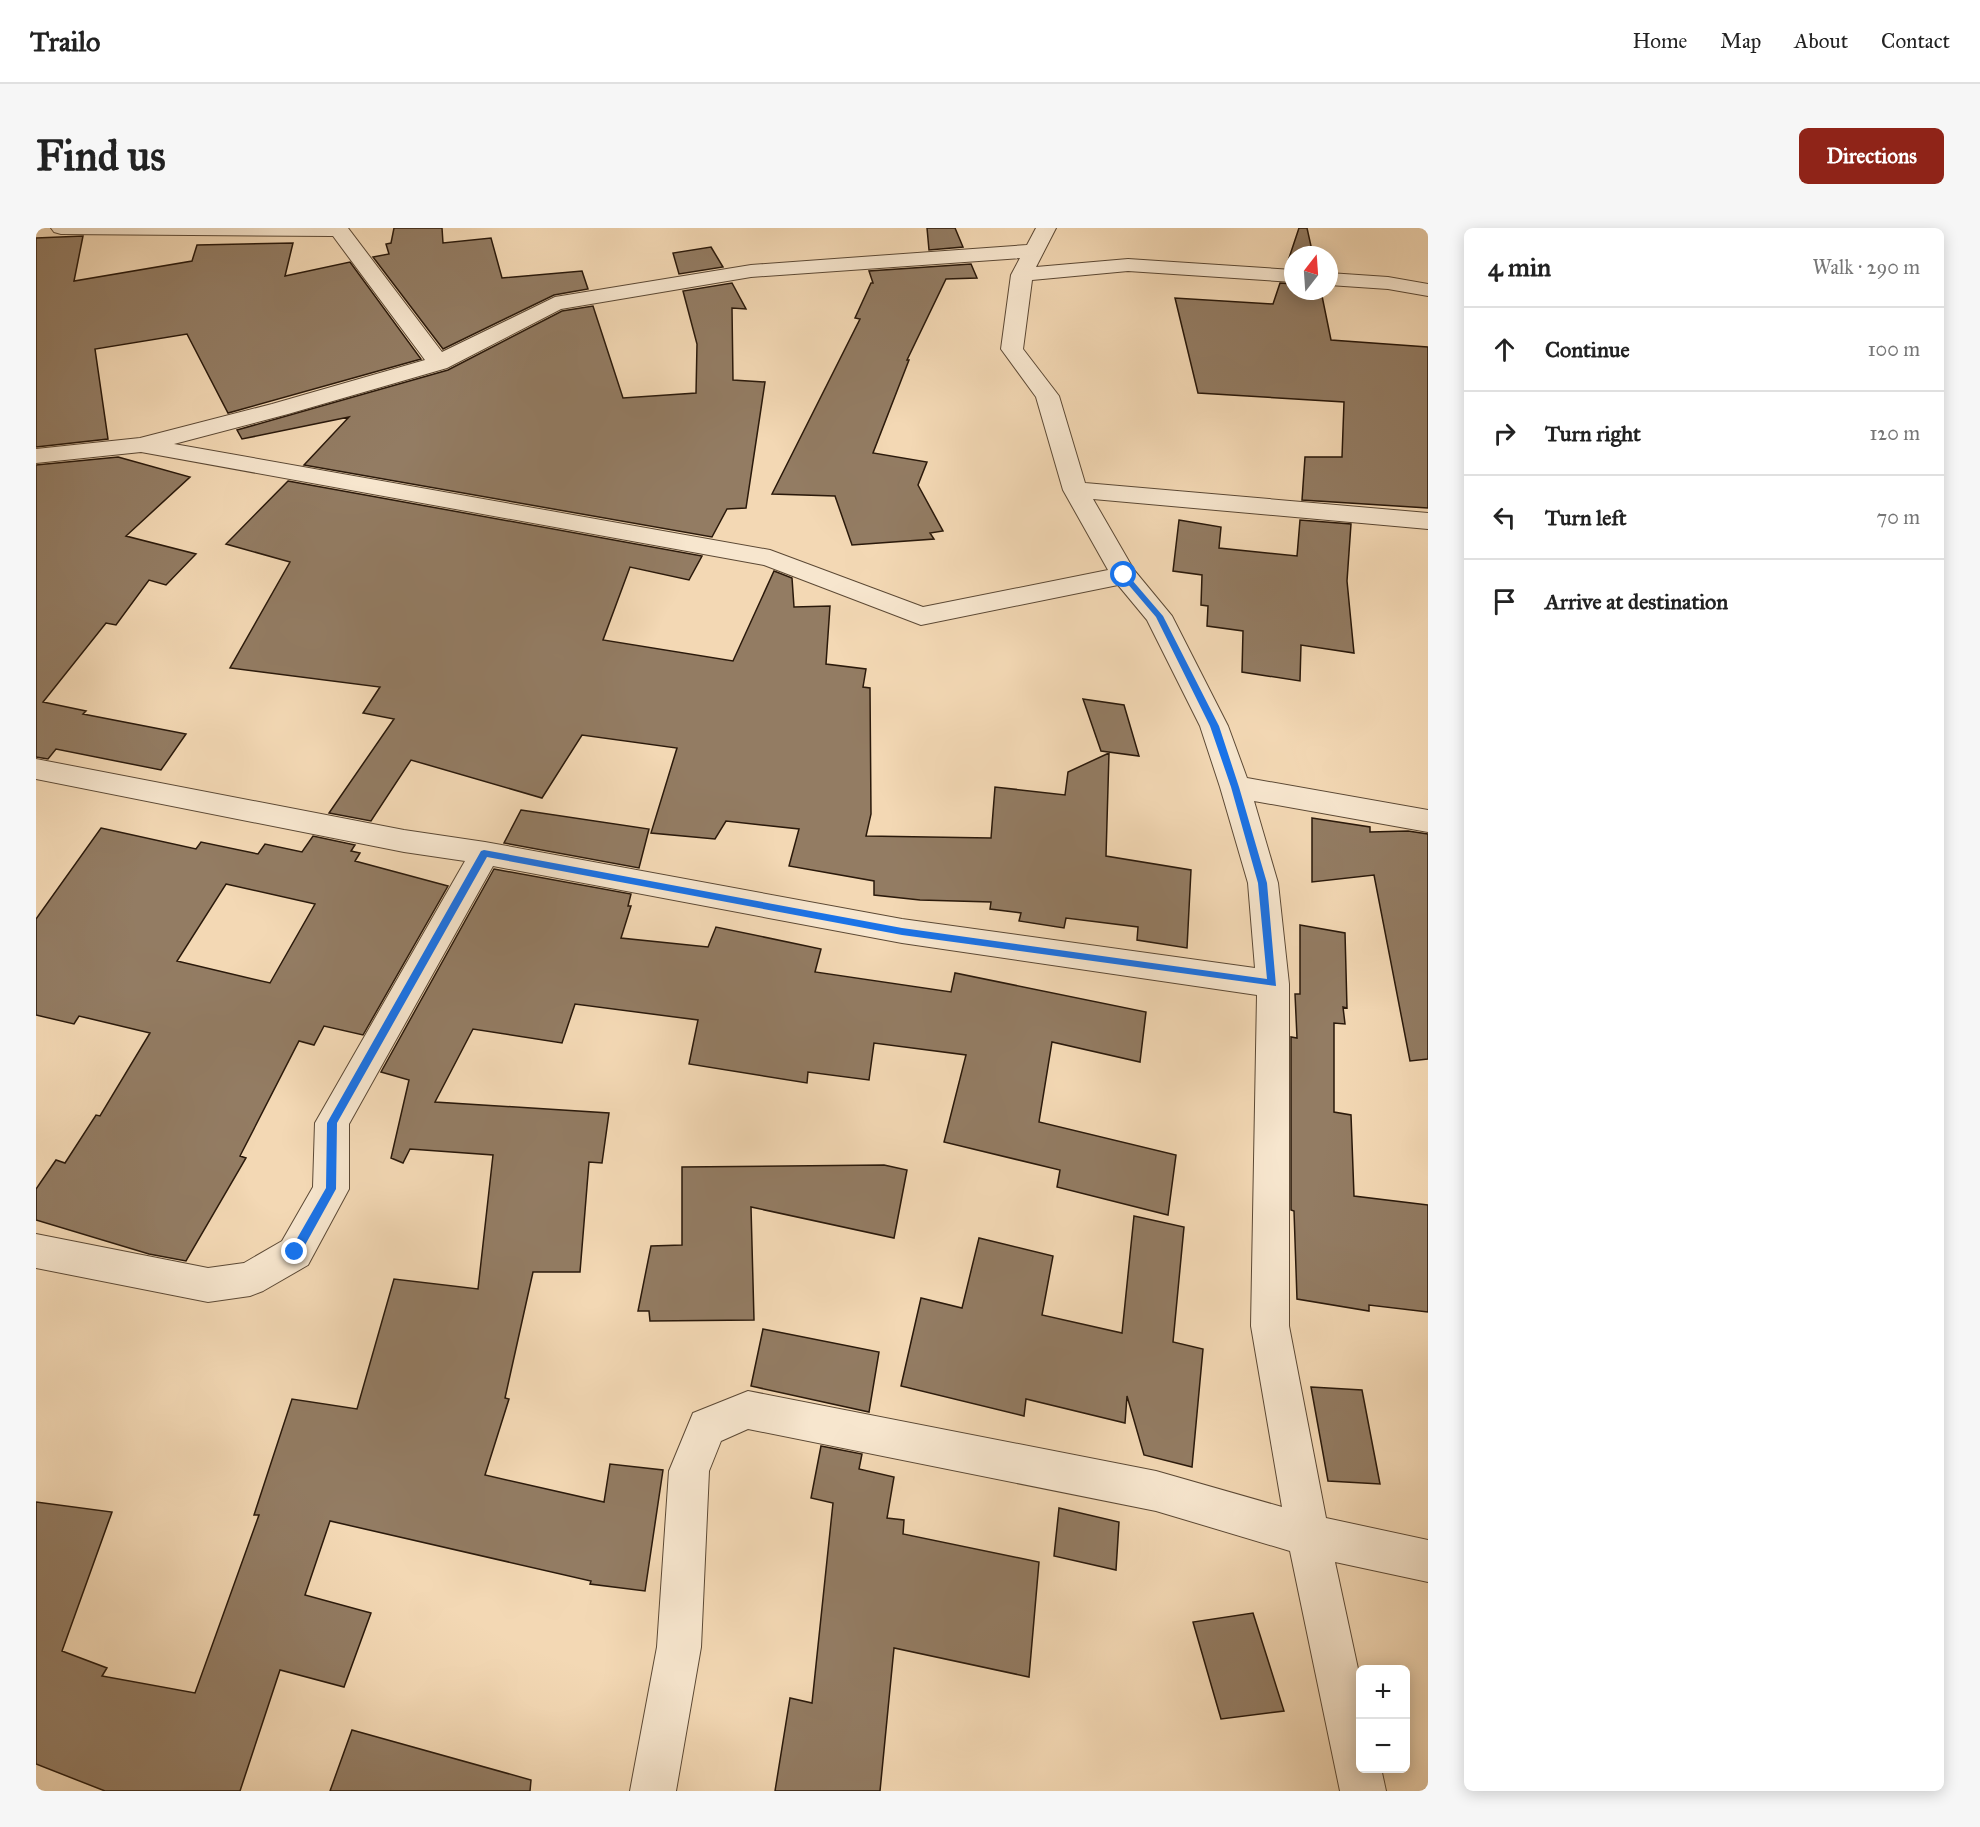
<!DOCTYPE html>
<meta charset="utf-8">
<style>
:root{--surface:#fff;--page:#f6f6f6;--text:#222;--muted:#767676;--line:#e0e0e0;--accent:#8f2418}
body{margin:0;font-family:"IM FELL Great Primer",serif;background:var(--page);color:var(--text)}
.controls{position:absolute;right:18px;bottom:18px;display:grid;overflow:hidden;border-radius:9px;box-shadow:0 3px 15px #0003}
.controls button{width:54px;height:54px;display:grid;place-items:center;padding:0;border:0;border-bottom:2px solid var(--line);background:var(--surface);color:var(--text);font:30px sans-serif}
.compass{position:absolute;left:1248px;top:18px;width:54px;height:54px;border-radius:50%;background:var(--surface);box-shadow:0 3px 15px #0003;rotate:17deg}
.stop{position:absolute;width:18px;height:18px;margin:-14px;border:4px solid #1a73e8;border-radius:50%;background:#fff}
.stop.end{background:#1a73e8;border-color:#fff;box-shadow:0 2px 6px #0008}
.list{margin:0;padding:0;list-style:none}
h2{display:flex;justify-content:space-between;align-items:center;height:78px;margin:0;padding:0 24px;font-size:26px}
h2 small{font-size:20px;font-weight:400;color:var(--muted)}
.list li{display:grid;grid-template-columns:39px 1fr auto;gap:18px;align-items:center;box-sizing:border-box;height:84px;padding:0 24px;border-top:2px solid var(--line)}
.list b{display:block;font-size:22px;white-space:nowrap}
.list em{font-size:20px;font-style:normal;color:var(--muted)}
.icon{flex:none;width:33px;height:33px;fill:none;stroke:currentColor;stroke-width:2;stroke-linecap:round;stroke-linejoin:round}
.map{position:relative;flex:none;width:1392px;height:1563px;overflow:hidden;border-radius:9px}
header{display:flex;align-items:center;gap:36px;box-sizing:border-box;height:84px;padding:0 30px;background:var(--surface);border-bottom:2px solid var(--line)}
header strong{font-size:28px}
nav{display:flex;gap:33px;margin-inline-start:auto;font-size:21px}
.intro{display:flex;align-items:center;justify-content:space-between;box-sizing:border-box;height:144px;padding:0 36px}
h1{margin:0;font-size:42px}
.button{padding:15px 27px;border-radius:9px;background:var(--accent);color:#fff;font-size:21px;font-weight:700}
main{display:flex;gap:36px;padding:0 36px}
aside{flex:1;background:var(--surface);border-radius:9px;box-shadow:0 3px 15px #0003}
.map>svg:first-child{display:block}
.building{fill:#937c63;stroke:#2a190b;stroke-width:1.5;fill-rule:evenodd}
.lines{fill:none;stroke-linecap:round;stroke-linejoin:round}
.minor-casing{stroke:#5c4935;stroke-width:2}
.minor{fill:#f7e6ce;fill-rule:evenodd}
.route{fill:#1a73e8}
</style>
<header>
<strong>Trailo</strong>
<nav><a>Home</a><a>Map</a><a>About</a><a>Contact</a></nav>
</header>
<div class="intro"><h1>Find us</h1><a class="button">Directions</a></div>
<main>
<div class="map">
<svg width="1392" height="1563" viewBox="0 0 1392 1563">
<rect width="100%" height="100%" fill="#f3d8b4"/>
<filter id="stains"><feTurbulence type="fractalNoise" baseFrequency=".00333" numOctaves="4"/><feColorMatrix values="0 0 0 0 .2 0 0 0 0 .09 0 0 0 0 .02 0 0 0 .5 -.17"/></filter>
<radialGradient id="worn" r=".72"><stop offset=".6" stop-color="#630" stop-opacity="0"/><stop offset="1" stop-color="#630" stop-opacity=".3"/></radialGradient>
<path class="building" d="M358,0H406L407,15L455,10L466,50L546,43L552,61L518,67L407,121L337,29L353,26L350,16L355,15Z
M891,0H919L927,19L893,22Z
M1263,0H1271L1277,27H1257V40L1250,39Z
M47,8L38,53L156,33L161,17L257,15L249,48L314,34L385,131L192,185L151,106L59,121L72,211L0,219V10Z
M675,19L687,39L643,46L637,25Z
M935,36L941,50L910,51L871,132H873L837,225L891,234L882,257L907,303L894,305L898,311L816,317L799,268L736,266L824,91L819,90L835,55H837L833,43Z
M696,55L710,81L696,80L697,152L729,154L710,280L691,281L676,309L268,237L313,189L206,211L201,202L412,142L526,83L557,78L587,170L660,165L661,116L647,63Z
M1244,55L1257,56V63H1285L1295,112L1392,119V280L1266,272L1269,229H1306L1308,174L1162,165L1139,70L1237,76Z
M82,229L154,249L90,308L160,326L130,357L113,352L80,397L70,395L7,474L50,483L47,486L150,506L125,542L20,521L12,531L0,529V237Z
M252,253L666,328L653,352L594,339L567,412L697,433L738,343L756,350L758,379L794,378L790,436L830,441L827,459L834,460L835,586L830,608L955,610L959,559L1029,567L1032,544L1073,525L1070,628L1155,642L1151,720L1101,712L1102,699L1030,690L1028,700L983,693L985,685L954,681L955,674L884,672L838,667V653L753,638L763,601L690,593L679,611L615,605L641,520L546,507L506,570L375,532L335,593L293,585L358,491L327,485L344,459L194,440L254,334L190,316Z
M1143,292L1185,299L1183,320L1261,328L1264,292L1315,296L1311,353L1318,425L1265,417L1264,453L1206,444L1207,403L1171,398L1172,378L1165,377L1166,347L1137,343Z
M1047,471L1088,477L1103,528L1065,523Z
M485,582L613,601L603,640L468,615Z
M1276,590L1334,599V604L1372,603L1392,606V831L1374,833L1338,647L1276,654Z
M65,600L160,621L165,614L222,626L229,616L266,624L277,608L319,617L315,623L324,625L319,633L412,658L327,807L288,798L278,817L263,813L204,928L210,930L150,1033L113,1026L0,992V961L20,932L29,935L60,887L64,888L114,805L43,788L38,796L0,787V691ZM190,656L279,676L234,755L141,733Z
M458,641L595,666L592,678H595L585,710L672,719L680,699L785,721L779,744L915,764L919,745L1110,784L1104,834L1016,814L1003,894L1140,927L1132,987L1021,959L1024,942L908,914L930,827L838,815L833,852L772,844L771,855L653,836L662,792L539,776L526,815L437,801L399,874L573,885L566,935L553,934L544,1044H497L469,1170L473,1171L449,1247L568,1274L574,1236L627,1242L609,1363L554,1356L555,1353L294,1293L269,1367L335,1385L308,1459L244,1442L204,1563H69L0,1536V1274L76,1284L26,1423L71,1440L66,1448L159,1465L223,1287H218L256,1171L321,1181L358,1051L442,1061L457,927L374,921L367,935L355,930L373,852L345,844Z
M1264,697L1309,705L1311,780L1307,779L1309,796L1298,795V884L1315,887L1318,968L1392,977V1084L1333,1077V1083L1261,1071L1258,983L1255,982V809L1261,810L1259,766H1264Z
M848,937L871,942L858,1010L715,979L718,1092L614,1093L613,1083H602L615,1018L646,1017V939Z
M1098,988L1148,999L1137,1114L1167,1121L1156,1239L1108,1227L1091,1168L1089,1195L990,1171L988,1188L865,1158L885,1070L926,1080L943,1010L1017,1028L1006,1087L1086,1105Z
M727,1101L843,1124L833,1184L715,1158Z
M1275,1159L1326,1162L1344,1256L1292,1253Z
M785,1218L826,1226L823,1241L858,1249L851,1290L868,1292L867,1306L1003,1334L993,1449L858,1420L844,1563H739L754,1470L776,1475L797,1275L775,1270Z
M1023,1280L1083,1294L1080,1342L1018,1328Z
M1217,1385L1248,1483L1185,1491L1157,1394Z
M316,1502L495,1552L494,1563H294Z"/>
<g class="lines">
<g class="minor-casing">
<path id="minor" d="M15,0H312L406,124L519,69L715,37L991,17L1000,0H1020L1000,39L1092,31L1257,42V54L1092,43L996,52L987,121L1023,168L1049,255L1392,285V301L1057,271L1098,342L1136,388L1192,498L1211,550L1392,582V604L1218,573L1242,655L1253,756V1098L1290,1290L1392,1312V1354L1299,1334L1324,1450V1540H1345L1350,1563H1304L1254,1323L1120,1283L712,1201L685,1213L673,1243L665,1419L640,1563H594L621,1419L633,1243L657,1185L712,1163L1120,1243L1246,1279L1215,1098L1221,767L866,715L457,638L313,896V961L272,1037L227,1063L214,1068L172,1074L0,1040V1006L172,1040L208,1035L246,1013L277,959L279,895L429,633L368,624L0,551V531L368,602L449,614L866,691L1219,740L1212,655L1184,559L1164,498L1111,392L1082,357L885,397L728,337L105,224L0,235V221L104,210L236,176L389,132L297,8L25,6L18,4ZM984,30L975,47L965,121L1000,169L1027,262L1072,342L887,379L734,322L138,216L252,186L411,140L525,81L715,49Z
M1293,45L1352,49L1392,56V68L1352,61L1293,57Z"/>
</g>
<use href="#minor" class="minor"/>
</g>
<path class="route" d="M1085,345H1090L1127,388L1183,498L1203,559L1231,655L1240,758L866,707L451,629L301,895L300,961L263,1028H255V1021L290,960L291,895L445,623L448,622L866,700L1231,751L1222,655L1195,559L1174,498L1120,389L1085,348Z"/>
<rect width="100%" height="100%" filter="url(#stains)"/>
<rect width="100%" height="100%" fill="url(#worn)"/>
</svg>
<div class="controls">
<button>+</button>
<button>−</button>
</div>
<svg class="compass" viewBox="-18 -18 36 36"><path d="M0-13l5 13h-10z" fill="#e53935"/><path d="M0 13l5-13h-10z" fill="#767676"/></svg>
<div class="stop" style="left:1088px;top:347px"></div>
<div class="stop end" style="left:259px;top:1024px"></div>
</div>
<aside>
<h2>4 min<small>Walk · 290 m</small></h2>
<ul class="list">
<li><svg class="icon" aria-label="ahead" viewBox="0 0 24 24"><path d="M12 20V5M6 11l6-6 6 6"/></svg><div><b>Continue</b></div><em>100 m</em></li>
<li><svg class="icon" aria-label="right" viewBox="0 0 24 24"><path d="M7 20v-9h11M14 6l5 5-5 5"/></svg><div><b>Turn right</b></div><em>120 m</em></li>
<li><svg class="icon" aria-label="left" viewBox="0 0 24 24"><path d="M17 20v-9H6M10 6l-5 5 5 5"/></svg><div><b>Turn left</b></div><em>70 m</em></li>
<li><svg class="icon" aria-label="arrive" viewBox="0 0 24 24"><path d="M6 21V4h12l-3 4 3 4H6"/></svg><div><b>Arrive at destination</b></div></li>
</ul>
</aside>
</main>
